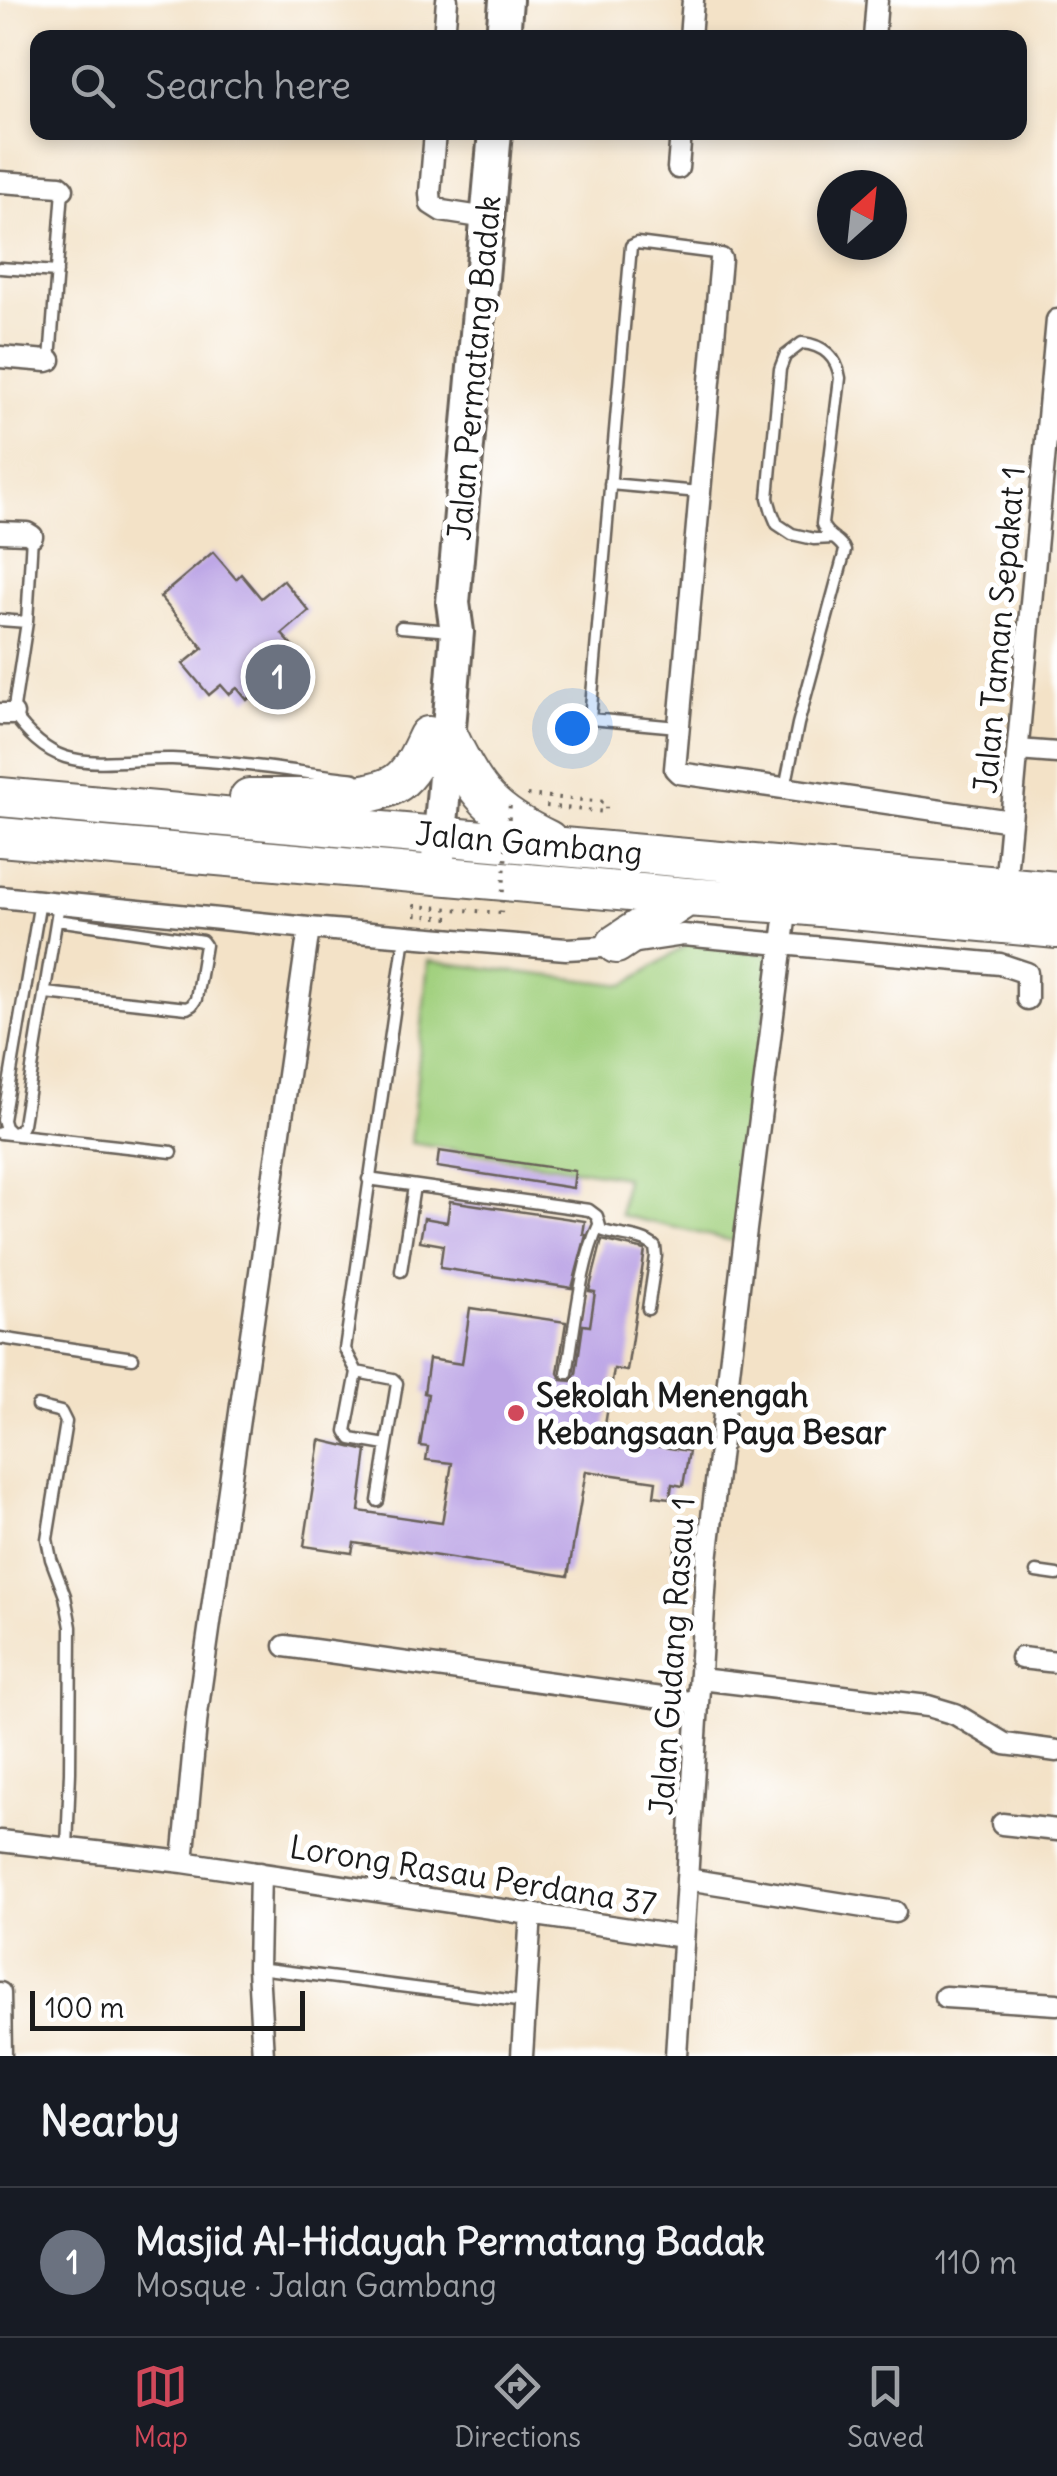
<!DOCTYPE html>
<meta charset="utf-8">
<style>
:root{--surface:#171b24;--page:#20242c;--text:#f1f3f6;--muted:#9ea1a6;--line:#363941;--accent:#d1495b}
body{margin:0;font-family:Delius,sans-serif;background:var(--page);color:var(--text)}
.compass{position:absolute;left:817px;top:170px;width:90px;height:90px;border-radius:50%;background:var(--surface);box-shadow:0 5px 15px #0003;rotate:27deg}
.scale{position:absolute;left:30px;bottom:25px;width:275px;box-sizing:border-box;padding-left:10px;border:5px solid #1c1c1c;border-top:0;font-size:28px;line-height:35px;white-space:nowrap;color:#1c1c1c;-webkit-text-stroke:8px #fff;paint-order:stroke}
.you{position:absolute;left:572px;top:728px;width:35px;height:35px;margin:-25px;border:8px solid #fff;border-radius:50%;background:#1a73e8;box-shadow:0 0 0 15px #1a73e833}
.badge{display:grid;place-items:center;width:65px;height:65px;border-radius:50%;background:var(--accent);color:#fff;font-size:32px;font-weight:700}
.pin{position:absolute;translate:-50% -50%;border:5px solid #fff;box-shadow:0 2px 10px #0006}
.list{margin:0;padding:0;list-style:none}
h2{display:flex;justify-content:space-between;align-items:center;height:130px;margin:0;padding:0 40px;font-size:42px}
h2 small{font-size:32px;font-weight:400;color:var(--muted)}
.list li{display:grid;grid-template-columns:65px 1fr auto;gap:30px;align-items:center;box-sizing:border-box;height:150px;padding:0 40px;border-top:2px solid var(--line)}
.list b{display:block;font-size:38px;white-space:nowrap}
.list p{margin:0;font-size:32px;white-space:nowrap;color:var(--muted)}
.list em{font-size:32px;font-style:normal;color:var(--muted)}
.icon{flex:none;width:55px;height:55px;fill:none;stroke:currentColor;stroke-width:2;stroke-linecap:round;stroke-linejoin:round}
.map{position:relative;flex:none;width:1057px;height:2056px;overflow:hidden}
.search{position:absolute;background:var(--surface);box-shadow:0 5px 15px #0003;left:30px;right:30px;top:30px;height:110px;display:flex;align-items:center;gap:25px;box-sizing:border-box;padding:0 35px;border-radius:20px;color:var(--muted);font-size:38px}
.sheet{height:280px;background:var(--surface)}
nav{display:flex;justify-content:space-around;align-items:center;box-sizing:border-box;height:140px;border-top:2px solid var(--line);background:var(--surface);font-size:28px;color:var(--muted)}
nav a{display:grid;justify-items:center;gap:5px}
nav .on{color:var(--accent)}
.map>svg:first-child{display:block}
.green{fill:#a1d07e;stroke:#5e764d;stroke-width:2.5}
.building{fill:#bea7e6}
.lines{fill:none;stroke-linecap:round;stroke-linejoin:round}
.lane-casing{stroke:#676158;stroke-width:15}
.street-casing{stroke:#676158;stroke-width:25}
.primary-casing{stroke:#676158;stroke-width:38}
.highway-casing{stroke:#676158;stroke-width:42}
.path{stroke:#676158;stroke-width:4;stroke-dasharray:2.5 8;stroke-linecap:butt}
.lane{stroke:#fff;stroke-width:10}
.street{stroke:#fff;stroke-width:20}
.primary{stroke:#fff;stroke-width:32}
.highway{stroke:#fff;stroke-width:38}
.path-bridge{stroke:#676158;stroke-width:4;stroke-dasharray:2.5 8;stroke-linecap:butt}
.poi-dot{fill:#d1495b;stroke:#fff;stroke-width:4}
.labels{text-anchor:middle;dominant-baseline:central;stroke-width:10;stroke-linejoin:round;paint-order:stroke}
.street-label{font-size:32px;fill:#1c1c1c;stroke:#fff}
.poi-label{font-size:32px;font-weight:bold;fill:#1c1c1c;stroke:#fff;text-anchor:start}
</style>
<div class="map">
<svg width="1057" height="2056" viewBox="0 0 1057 2056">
<rect width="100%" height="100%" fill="#fff"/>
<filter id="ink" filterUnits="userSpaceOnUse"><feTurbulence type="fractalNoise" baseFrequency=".01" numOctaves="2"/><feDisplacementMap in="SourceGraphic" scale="20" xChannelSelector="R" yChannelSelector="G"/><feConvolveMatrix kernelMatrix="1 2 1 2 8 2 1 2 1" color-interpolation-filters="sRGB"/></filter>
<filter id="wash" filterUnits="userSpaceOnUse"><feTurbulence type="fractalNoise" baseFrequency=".0048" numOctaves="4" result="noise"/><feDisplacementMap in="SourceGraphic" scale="40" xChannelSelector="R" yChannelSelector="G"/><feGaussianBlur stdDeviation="2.25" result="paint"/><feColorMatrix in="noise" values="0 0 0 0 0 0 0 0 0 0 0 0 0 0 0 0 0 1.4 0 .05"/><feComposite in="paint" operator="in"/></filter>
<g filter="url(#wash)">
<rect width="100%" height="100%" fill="#f3e2c7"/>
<path class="green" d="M691,942L773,955L737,1242L620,1215L625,1177L411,1143L428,961L625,985Z"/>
<g id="blocks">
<path class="building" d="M213,552L236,579L241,574L261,598L283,580L309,611L282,634L301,655L247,700L237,688L229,694L221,685L209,695L183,664L203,648L160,597Z
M439,1151L575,1171L573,1188L437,1167Z
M450,1201L585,1221L583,1234L586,1235L572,1288L440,1268L443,1245L420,1241L424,1218L447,1222Z
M602,1240L645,1250L627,1371L614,1369L603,1438L689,1451L683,1486L672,1484L670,1498L654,1496L656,1481L586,1471L568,1576L354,1543L352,1553L304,1546L320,1440L367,1451L359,1511L442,1523L452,1463L426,1460L428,1447L420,1446L428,1394L424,1393L429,1359L462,1364L470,1308L566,1322L558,1373L562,1380L571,1381L576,1374L583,1325L590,1326L595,1292L589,1291Z
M680,1516L698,1518L690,1579L671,1576Z"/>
</g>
</g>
<g filter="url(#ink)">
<use href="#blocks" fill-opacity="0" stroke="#676158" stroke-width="2.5"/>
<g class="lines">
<g class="lane-casing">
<path id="lane" d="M0,268L57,272
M50,360L63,190
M610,484L699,492
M32,536L27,622L13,714C27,733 43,750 65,757C97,767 139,758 172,759C233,761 295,772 355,779
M0,620L27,622
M401,627L451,631
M678,727L590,719L631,246L637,243L715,253L721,259
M785,788L798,724L845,551C841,539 826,537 822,524L840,378C837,357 823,345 802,343L785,356L780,369L768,498L772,512L777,524L792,534L814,539L834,538
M40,901L3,1120L5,1127L12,1134L20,1130L23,1124L59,904
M45,993L187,1008L192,1005L196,999L205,945L202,941L196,940L57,920
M0,1133L172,1152
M368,1179L589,1210L597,1216L601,1230C618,1237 642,1235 655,1247L656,1256L648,1309
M401,1271L414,1186
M0,1338L133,1358
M357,1372L346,1431L351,1439L386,1445
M567,1373C575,1329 580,1264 599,1225
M37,1406L61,1412L66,1422L47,1539L51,1559L65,1596L71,1627L70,1772L67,1848
M378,1501L397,1383L393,1379L357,1372L345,1349L405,937
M1036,1572L1057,1575
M258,1968L525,2002"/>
</g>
<g class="street-casing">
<path id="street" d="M444,38L447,0
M690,38L693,0
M874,38L877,0
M435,132L430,193L431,204L442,211L487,218
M678,168L681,132
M0,182L60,186L63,189
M721,259L675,769L679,773L1011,821
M0,357L47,361L50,360
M0,532L27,533L32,536
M0,714H13
M1018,750L1057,753
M1005,886L1057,320
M0,897L309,928L566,949L603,947L683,935L1000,964L1027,973V999
M285,1646L698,1703
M1021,1658L1057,1662
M700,1679L928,1706L955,1714L1005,1744L1057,1751
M1002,1824L1057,1830
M0,1841L183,1862L683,1937
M183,1862L197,1714L309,928
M260,1873L258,1968L263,2056
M687,1879L895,1912
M0,1993L1,2056
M945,1997L1057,2004
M522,2056L531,1913
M676,2056L707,1560L743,1253L787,904"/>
</g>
<g class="primary-casing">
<path id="primary" d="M503,38L506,0
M438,860L457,632L453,603L495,132"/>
</g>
<g class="highway-casing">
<path id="highway" d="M449,737C475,793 492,813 548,840
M0,797L1057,891
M249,798C287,797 368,803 398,782C413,771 420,752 428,736
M0,837L687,897L787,904L1057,929
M616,944L687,897"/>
</g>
<path class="path" d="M527,795L606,802V812L545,806
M449,918L415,915V906L501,913"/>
<use href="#lane" class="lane"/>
<use href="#street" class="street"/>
<use href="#primary" class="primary"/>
<use href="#highway" class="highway"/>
<path class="path-bridge" d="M501,913L510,803"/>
</g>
</g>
<circle class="poi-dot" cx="516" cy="1413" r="10"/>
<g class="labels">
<g class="street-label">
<text transform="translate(474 368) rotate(-85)">Jalan Permatang Badak</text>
<text transform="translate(999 630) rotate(-85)">Jalan Taman Sepakat 1</text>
<text transform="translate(529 843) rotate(5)">Jalan Gambang</text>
<text transform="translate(672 1656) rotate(-86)">Jalan Gudang Rasau 1</text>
<text transform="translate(473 1875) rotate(9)">Lorong Rasau Perdana 37</text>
</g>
<g class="poi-label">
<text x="536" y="1395">Sekolah Menengah<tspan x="536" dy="37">Kebangsaan Paya Besar</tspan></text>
</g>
</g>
</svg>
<svg class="compass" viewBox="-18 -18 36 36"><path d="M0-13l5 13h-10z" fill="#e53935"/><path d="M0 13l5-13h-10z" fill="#9ea1a6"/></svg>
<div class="scale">100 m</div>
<div class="you"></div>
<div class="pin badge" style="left:278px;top:677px;background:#6b7280">1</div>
<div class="search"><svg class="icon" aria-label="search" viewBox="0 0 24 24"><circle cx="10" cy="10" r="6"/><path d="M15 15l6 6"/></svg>Search here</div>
</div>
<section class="sheet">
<h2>Nearby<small></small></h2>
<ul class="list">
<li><span class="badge" style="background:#6b7280">1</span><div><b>Masjid Al-Hidayah Permatang Badak</b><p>Mosque · Jalan Gambang</p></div><em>110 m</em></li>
</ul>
</section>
<nav>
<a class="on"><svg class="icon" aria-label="map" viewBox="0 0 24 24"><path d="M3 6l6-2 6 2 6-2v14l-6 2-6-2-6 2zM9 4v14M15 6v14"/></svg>Map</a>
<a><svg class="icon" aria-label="directions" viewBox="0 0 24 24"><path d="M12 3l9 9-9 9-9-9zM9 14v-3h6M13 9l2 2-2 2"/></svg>Directions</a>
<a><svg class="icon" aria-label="saved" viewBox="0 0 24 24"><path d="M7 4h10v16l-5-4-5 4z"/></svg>Saved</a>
</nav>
